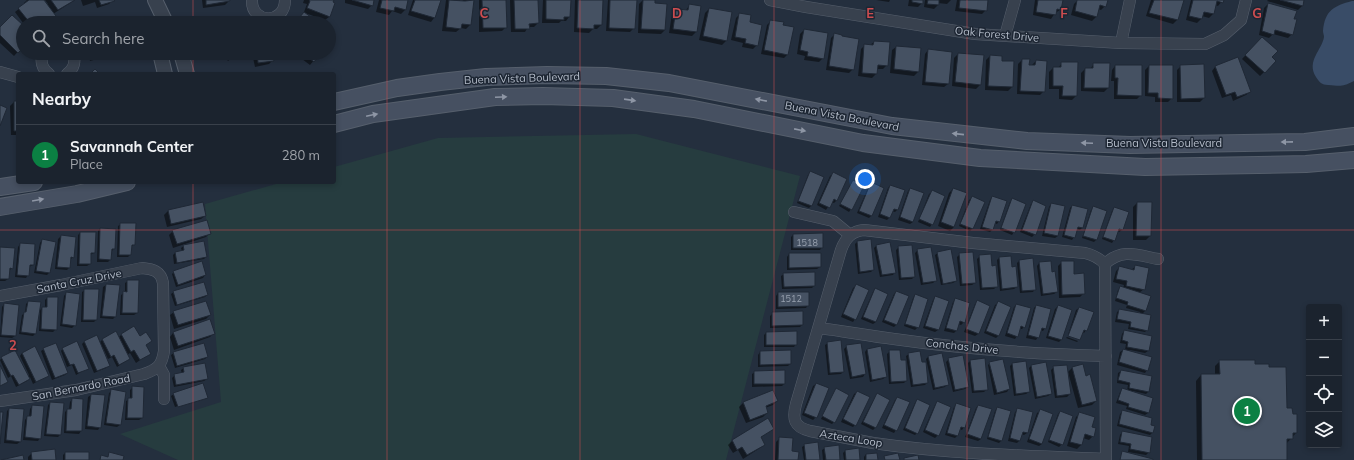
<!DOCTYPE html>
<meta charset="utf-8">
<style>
:root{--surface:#1b232e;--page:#242b36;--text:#f1f3f6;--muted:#a0a4aa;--line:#39404a;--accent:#0b8043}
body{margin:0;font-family:Mulish,sans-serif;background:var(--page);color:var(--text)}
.controls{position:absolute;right:12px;bottom:12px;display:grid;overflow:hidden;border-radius:4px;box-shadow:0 2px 6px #0003}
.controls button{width:36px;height:36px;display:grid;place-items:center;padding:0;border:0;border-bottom:1px solid var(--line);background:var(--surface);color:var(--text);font:20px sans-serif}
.you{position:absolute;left:865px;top:179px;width:14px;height:14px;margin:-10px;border:3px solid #fff;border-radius:50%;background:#1a73e8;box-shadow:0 0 0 6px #1a73e833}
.badge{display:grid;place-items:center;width:26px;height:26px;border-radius:50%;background:var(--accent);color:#fff;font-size:13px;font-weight:700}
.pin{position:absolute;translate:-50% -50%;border:2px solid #fff;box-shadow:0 1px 4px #0006}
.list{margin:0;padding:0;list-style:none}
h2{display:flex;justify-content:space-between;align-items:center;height:52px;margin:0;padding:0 16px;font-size:17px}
h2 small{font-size:13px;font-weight:400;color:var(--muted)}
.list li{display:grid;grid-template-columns:26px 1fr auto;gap:12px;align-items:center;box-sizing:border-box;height:60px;padding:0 16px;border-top:1px solid var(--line)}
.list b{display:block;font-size:15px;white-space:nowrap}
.list p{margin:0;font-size:13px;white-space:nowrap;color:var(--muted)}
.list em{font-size:13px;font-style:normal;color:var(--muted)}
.icon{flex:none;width:22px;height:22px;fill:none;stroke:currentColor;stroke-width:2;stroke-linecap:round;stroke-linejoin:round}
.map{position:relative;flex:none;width:1354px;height:460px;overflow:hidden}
.search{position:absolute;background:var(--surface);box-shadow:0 2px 6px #0003;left:16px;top:16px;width:320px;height:44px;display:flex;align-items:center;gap:10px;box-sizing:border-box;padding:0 14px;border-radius:22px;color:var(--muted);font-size:15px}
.panel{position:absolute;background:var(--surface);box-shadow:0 2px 6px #0003;left:16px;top:72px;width:320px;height:112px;border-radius:4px}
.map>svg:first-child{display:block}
.green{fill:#263c3f}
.water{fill:#394c67}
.shadow{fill:#0007}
.building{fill:#455162;stroke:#1f2835}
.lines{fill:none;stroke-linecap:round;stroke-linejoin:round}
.minor-casing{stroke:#565f6c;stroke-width:12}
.tertiary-casing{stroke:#565f6c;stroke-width:16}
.secondary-casing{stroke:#565f6c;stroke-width:18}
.minor{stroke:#38414e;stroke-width:11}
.tertiary{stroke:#38414e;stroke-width:14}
.secondary{stroke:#465061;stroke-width:16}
.oneway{fill:#8e96a5}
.grid{fill:none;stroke:#ce4d50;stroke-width:1;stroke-opacity:0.55}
.labels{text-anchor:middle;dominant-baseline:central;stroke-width:3;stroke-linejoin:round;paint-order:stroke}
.number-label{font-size:9px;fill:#98a1af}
.street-label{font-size:11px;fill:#b4bcc9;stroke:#1d2633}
.grid-label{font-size:13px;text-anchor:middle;font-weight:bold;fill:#ce4d50;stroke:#1d2633;stroke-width:3;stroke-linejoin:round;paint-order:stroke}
</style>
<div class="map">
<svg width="1354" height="460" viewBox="0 0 1354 460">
<rect width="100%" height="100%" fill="#242f3e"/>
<path class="green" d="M636,134L800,176L726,460H178L120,434L221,402L205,204L283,182H334V167L438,138Z"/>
<path class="water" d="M1352,1H1354V81C1342,87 1341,86 1328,85C1322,85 1319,82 1316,77C1306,61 1322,50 1324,37C1324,35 1323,33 1323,31C1325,10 1334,6 1352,1Z"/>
<path class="shadow" d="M27,0H43L46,5L48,4L45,0H75L53,14L46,23H23L15,12L25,4L24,3Z
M81,0H113L109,4L97,8L95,2L83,6Z
M202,0H229V1L225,5L203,8Z
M304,0H332L329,17L325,20L305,13L317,23H296L304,12L307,4L303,3Z
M345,0H373L372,5L368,9L345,3Z
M379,0H407L405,10L401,14L392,11L389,15L376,12Z
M413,0H440L434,18L431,22L408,15Z
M446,0H460V1L462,2L463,0H473L470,25L466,29L461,28L456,32L442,31Z
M479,0H505L506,27L502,31L479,32Z
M510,0H537L538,23L534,27H528L525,32H511Z
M543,0H570L569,17L566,21H561L559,23H542Z
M575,0H602L601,25L597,29H593L589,33L574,32Z
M608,0H636L634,28L630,32L606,31Z
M643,0L654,4L666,5L665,30L661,34L638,33L639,4Z
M876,0H890L889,2Z
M909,0H922V3L918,7L908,6Z
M925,0H951L947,4L938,3V5L934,9L924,7Z
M957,0H987L986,10L982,14L955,11Z
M1035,0H1062L1060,10L1055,13L1051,19L1033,15Z
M1078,0H1107L1105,6L1101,10L1098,9L1096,17L1092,21L1071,15L1074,4Z
M1151,0H1183L1177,20L1173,24L1146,16Z
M1191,0H1223L1218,6L1215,5L1213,14L1209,18L1202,16L1201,19L1197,23L1186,20Z
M1268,0H1303L1302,6L1298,10L1267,1Z
M1268,4L1293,19L1292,34L1288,38L1273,34L1269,38L1259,35L1264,8Z
M690,5L699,7L696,32L692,36L669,33L672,14L676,10L685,11Z
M709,9L726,41L722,45L699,40L705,13Z
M740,14L748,23L757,45L753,49L742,47L743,43L731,40L736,18Z
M771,21L788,54L784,58L761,54L767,25Z
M23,27V46L14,56L0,43V28Z
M804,30L823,58L819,62L804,60L805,56L797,54L800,34Z
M835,34L853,69L849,73L826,70L831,38Z
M1262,38L1271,57L1275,61L1260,76L1242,59Z
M874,42L887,65L883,69H877L876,74L872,78L858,76L861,49L865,45H870Z
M896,47L918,72L914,76L890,73L892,50Z
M928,50L948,84L944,87L922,85L925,54Z
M88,53H118L90,61Z
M222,53H238L228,61Z
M252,53H281V54L277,58H273V60L269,64L255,67Z
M294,53H320L310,65Z
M958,54L980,85L976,89L952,86L954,58Z
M990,56L1001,62L1012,87L1008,91L985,90L986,60Z
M1238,59L1250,92L1246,95L1233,101L1231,95L1222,98L1212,71L1215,67Z
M1022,60L1028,66L1032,65L1036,61L1044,91L1040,95L1017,94L1018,64Z
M1062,63L1076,96L1072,100L1059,99V89H1049V72L1053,68H1058Z
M1094,64L1108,88L1104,92L1081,91V73L1085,69H1090Z
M1115,66L1141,95L1137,99H1114V81H1111L1112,70Z
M1149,66L1172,98L1168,102H1155V97L1145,96V70Z
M1181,66L1204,98L1200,102H1177V70Z
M14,102H18V135H11L10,106Z
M810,173L822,177L811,206L809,208L797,203L808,175Z
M833,174L836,201L834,203L831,202L826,210L817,205L830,176Z
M853,181L851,209L849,212L839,206Z
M871,183L883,188L871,216L869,218L857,213L869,186Z
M890,186L897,210L895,212L892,211L889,218L887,220L878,217L888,188Z
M910,189L913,222L910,224L898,220L908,191Z
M953,189L954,227L950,231L938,226L949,193Z
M932,192V224L930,227L918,222L929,194Z
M992,197L999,221L997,224L994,223L992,230L990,232L980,229L990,200Z
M972,198L973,228L970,231L959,226L969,200Z
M1013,200L1014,232L1012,235L1000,230L1010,202Z
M1033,202L1035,234L1032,237L1020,232L1031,204Z
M1137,203H1151L1150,236L1146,240H1133V207Z
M1051,204L1058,236L1055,238L1042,236L1049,207Z
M1072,206L1082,228L1080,230L1076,229L1074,237L1072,240L1062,237L1070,208Z
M1094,207L1106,211L1096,240L1094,242L1082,238L1091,210Z
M1114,208L1128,213L1122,230L1119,232H1117L1114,240L1112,243L1102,239L1112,211Z
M168,211L205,216L201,219L167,227L164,215Z
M121,224L134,244L131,247L130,255L128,257H117L118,226Z
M100,229L114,248L112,251L110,260L108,262H97L98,231Z
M173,231L210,233L206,237L173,248L169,235Z
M80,233L94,253L90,255V264L87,266H77L78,235Z
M793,235L822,247L820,250H791V237Z
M61,236L73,257L70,260L69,268L67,270L55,269L58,239Z
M42,240L49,273L47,275L34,273L40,243Z
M857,242L873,270L871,272L858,274L855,244Z
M20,244L33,265L29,267L28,275L26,278L15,277L18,247Z
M877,245L895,272L893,275L880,277L874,248Z
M184,246L206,257L204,259L174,264L173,255L175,253L182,251L181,248Z
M899,247L914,277L912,279L899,280L896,250Z
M0,248L12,268L9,271L8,279L5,281H0Z
M918,250L936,280L933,283L921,285L915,253Z
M938,253L956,281L953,283L941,285L935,255Z
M789,254L820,267L817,269L787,270V257Z
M960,254L975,283L972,285L960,286L957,257Z
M980,256L991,267L997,286L994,289L980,290L977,259Z
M999,258L1011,268L1017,287L1014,289L1000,291L997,260Z
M1019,261L1035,289L1033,292L1020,293L1017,263Z
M1062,262L1073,275L1084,293L1080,297L1059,298L1058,266Z
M1039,263L1051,273L1057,292L1054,294L1041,296L1037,266Z
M1136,266L1144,289L1139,293L1145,311L1142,314L1147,330L1145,332L1128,329L1129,324L1115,322L1117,312L1120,310L1140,314V312L1126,308L1127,305L1115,301L1118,290L1121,287L1123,288L1124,285L1113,282L1116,271L1119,268L1131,270Z
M174,272L205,275L203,278L176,287L172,274Z
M784,274L814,286L812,288L782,289L781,276Z
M128,281L137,313L134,315H120L121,295L125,292V283Z
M106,285L119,286L115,317L113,319L100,318L103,287Z
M856,286L855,319L853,322L841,317L853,288Z
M875,289L887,294L876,322L873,324L861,319L873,292Z
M85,290L96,320L94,322H81L82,292Z
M174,292L207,295L205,297L175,306L171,294Z
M896,292L908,297L896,325L894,327L882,322L894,294Z
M66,293L75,325L72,328L60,326L64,296Z
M778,293L808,305L806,308L776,309V296Z
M915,295L918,327L915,330L904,326L913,298Z
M935,297L948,301L938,330L935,332L923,328L933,300Z
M47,298L56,329L53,332L39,331L40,313H38L35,334L33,336L19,334L22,315L25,313L26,304L28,302L38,312L42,308H45V300Z
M955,300L964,322L961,325L958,324L956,331L954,333L944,331L953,302Z
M977,302L989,306L978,334L975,336L964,332L975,304Z
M998,303L999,335L996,338L984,333L995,305Z
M4,304L15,336L12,338L0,337L2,307Z
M1017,305L1024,327L1022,329H1019L1017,336L1015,339L1005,336L1014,307Z
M1036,306L1045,328L1043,331L1040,330L1038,337L1036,340L1026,338L1034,308Z
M1058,306L1061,340L1059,342L1046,338L1055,309Z
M1079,308L1086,330L1084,333L1082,332L1079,339L1068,335L1076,310Z
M174,312L210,315L206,319L174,329L170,315Z
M773,313L802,325L800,327L770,328V316Z
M1124,331L1148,351L1145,353L1130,350L1129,352L1147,370L1145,373L1117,365L1120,352L1123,350H1125L1126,344L1120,343L1122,334Z
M115,333L118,338L121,335L140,337L151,341L145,346L150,353L136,363L130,353L127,355L129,359L117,367L112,357L108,359L103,348L102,349L109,365L106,368L94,373L82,344L84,342L99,343L102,340Z
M173,333H214L210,337L174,350L170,337Z
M766,333L796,344L794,347H764V335Z
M1067,337L1078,341L1077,342L1066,338Z
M828,343L843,372L841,374L828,375L825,345Z
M847,346L865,374L863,377L850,379L844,349Z
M63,348L88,368L76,375L72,365L67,367L61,351Z
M44,349L67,373L65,375L52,380L41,351Z
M867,349L886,377L883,379L870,382L865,352Z
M890,351L900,361L906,381L904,383L889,384L887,354Z
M760,352L790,364L788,366L758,367V355Z
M22,353L48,375L33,384L30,377L27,381L16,387L11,376L8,378L0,360L2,358L27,376L29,375L20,356Z
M174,353L207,357L205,359L175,368L171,355Z
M909,354L927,383L925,385L911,387L906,356Z
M928,357L947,384L945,387L933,390L926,359Z
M949,359L968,387L965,389L953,392L946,362Z
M971,360L987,389L984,392L972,393L968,363Z
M1220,361L1254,365L1286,409L1296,433L1286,444V460H1197L1196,381L1201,375H1215V366Z
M1025,362L1029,392L1026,394L1014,396L1010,366L1012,364Z
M990,363L1009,389L1007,392L994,395L988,365Z
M1031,366L1051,394L1048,396L1035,399L1029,368Z
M1054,367L1070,394L1067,397L1055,398L1051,370Z
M184,368L207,379L204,381L174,387L172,378L175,375L182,374L181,370Z
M1072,368L1085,377L1096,401L1092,405L1078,408L1068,372Z
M1121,371L1148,392L1146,394L1133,391V393L1152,399L1148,413L1145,415L1126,409L1127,406L1116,403L1120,392L1122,390L1127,391L1128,385L1117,383L1118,373Z
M755,372L784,384L782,386L752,387V374Z
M816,384V417L813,420L802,415L813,386Z
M133,387L142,418L139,420H125L126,401L130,399V390Z
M112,391L120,425L117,427L104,425L109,393Z
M834,392V422L832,424L821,419Z
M857,392L855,425L853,427L841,422L854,394Z
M174,394L207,397L205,399V397L175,407L171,396Z
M91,395L104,396L100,427L98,430L85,429L88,397Z
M877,395L889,400L875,428L873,430L861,424L875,397Z
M897,398L896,430L894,433L882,428L895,400Z
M72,399L82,400L81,431L79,434L64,433L65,412L67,410H69L70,402Z
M917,400V433L915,435L903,430L915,403Z
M777,401L773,405L765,408L767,413L763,417L746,423L739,407L743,403Z
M938,402V435L935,438L923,432L935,405Z
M50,403L60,435L58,437L44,436L48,405Z
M957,405L964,427L962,430L959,429L957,436L955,438L945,435L954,407Z
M32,406L40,438L38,441L23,440L25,420L27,417H29L30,409Z
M978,406L981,439L978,441L965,437L976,408Z
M997,408L1001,441L999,443L987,439L995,411Z
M9,409L20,442L17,444L4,443L7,411Z
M1018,410L1027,433L1024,435L1021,434L1019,441L1017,443L1008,441L1015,412Z
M1040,411L1042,444L1039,446L1027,442L1037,413Z
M1123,411L1152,433L1150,435L1117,426L1120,414Z
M1060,412L1062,444L1059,447L1048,442L1058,414Z
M1080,413L1091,427L1093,436L1089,440L1083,438L1081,445L1077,449L1067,446L1076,417Z
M768,420L773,429L760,438L764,445L760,448L743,459L738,450L733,453L728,445L732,441Z
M1122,432L1149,452L1146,455L1128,452L1129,446L1118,444L1120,435Z
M780,438L797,460H775L776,442Z
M805,445L819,460H804L802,447Z
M825,448L839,460H823L822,450Z
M845,451L859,460H844L843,453Z
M32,453L55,460H28V457Z
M65,453L88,460H63V455Z
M866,454L877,460H864V457Z"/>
<path class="building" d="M29,0H44L56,16L46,23H30L18,8Z
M51,0H75L58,10Z
M99,0H114L115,1L101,5Z
M206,0H230V1L206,5Z
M309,0H334L333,2L335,3L330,17L307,8L310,1Z
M352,0H374L373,6Z
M382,0H408L406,10L395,7L394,11L380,8Z
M415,0H441L435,18L411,11Z
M449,0L465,1L474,0L471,25L462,24L461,29L446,27Z
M482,0H506L507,28H483Z
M514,0H538L539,23L529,24L530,29H515Z
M546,0H571L570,17H564V20L546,19Z
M578,0H603L602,25H594V29L577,28Z
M610,0H637L635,29L609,28Z
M643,0H655V3L667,4L665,30L641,29Z
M912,0H923V4L912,2Z
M928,0H939V5L927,4Z
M960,0H988L987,11L959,8Z
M1038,0H1063L1061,10L1057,9L1056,15L1036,12Z
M1077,0H1108L1106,7L1100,5L1097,17L1075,11Z
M1154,0H1184L1178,20L1149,13Z
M1193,0H1224L1223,3L1217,1L1214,14L1204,12L1202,19L1189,16Z
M1280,0H1304L1303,6Z
M1268,3L1297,11L1294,19H1297L1293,35L1275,30L1274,35L1262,31Z
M689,4L701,6L697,32L673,29L676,9L688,10Z
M709,8L732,12L727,41L703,36Z
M304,12L319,23H295Z
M739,13L751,15L750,22L762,25L758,46L745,43L746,39L735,37Z
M12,15L23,25V48L18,53L0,35V27Z
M231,17L236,23H223Z
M770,20L784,22L783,25L794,27L788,55L764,50Z
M804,29L828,33L824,59L807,56L808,52L800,50Z
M834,33L842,35V36L859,39L854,70L829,66Z
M1262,37L1278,51L1272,57L1276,61L1265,73L1245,55Z
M874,41L890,42L888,66L878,65L877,74L862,73L864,44L873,45Z
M896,46L921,48L919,72L894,69Z
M928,49L952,52L949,84L925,82Z
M93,53H111L94,57Z
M229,53H238L232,57Z
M257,53H282V54L273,55L274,61L258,63Z
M303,53H321L314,62Z
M958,53L984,55L981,85L955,82Z
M990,55L1002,56V61H1014L1013,87L988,86Z
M1238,57L1251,92L1237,97L1235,92L1226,95L1215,66Z
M1022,59H1030L1029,65H1035L1036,60L1047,61L1045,92L1020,91Z
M1061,62H1078L1077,96H1062L1063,86H1053V67H1061Z
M1093,63H1110L1109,88H1084L1085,68H1093Z
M1204,64L1205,98L1181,99L1180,65Z
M1115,65H1142V96L1117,95L1118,78H1115Z
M1149,65H1173V99L1158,98V93H1148Z
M95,69L100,74H90Z
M14,101H18V131H14Z
M0,105L7,108L0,126Z
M810,171L824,177L812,206L798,201Z
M833,172L847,179L837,201L834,199L830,208L819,203Z
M853,180L864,186L852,210L840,204Z
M871,182L884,188L872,216L859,211Z
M890,185L905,190L898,210L894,209L890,218L880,214Z
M910,188L924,193L913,222L900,217Z
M953,188L967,193L954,227L941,222Z
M932,190L945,196L933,225L919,219Z
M972,196L985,202L973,229L960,224Z
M992,196L1007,201L1000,222L996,221L993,230L982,227Z
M1012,198L1026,204L1015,233L1001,228Z
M1033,200L1046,206L1036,235L1022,230Z
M203,202L206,216L171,224L168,210Z
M1137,202H1152L1151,236H1136Z
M1051,203L1065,206L1058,236L1044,233Z
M1072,205L1088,209L1083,228L1078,227L1075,238L1064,235Z
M1093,206L1107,211L1097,240L1083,236Z
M1114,207L1129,212L1123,230L1119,229L1115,241L1103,237Z
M207,220L211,234L177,244L172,230Z
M120,223H136L135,245H132L131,255H119Z
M100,228L116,229L115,249H112L111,260L99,259Z
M80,232H96L95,253H91V264H79Z
M823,233V248H793V234Z
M61,235L76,237L74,258L71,257L70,268L57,267Z
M42,239L56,242L50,273L36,271Z
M871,239L874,270L860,272L857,241Z
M204,241L207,257L177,263L175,252L184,250L183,245Z
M890,242L896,273L882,275L876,245Z
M20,243L35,244L34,265H30L29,276L17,275Z
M912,245L915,277L901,278L898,246Z
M0,247L15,248L13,269L10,268L9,279H0Z
M931,247L937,281L923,283L917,249Z
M951,249L957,281L943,284L937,252Z
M973,252L976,283L962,284L959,253Z
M789,253H821V267L789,268Z
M991,254L992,266L996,265L998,287L982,288L979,255Z
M1011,256L1012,267L1016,266L1018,287L1002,289L999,257Z
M1033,258L1036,290L1022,291L1019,260Z
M202,261L206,275L178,285L173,271Z
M1051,261L1052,272L1055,271L1058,292L1043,294L1039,262Z
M1061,261H1074V274L1084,273L1085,294L1062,295Z
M1135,265L1149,268L1145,290L1126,286L1127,281L1116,279L1119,266L1134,270Z
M815,272V286L784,287L783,273Z
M127,280H139L138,313H122L123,291L127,292Z
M204,282L208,295L177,305L173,291Z
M106,284L120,285L116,317L102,316Z
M856,284L869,290L856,320L843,314Z
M1120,286L1151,296L1146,311L1127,305L1128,302L1116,298Z
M875,288L888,294L876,322L863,317Z
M84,289H99L97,320H83Z
M896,291L909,296L897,325L884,320Z
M66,292L80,294L76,326L62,324Z
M778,292H809V306L778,307Z
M915,294L928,299L919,328L905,324Z
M935,296L949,301L939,330L925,326Z
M47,297H58L57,330L41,329L42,307H47Z
M955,298L970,303L965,323L960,321L957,331L946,328Z
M977,300L990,306L979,334L966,329Z
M28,301L41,302L36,334L21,332L24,312H26Z
M206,301L211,315L178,325L173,311Z
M998,301L1011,307L999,336L986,331Z
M4,303L19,305L16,336L1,335Z
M1016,304L1031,308L1025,328L1021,326L1018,337L1007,333Z
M1036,305L1051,309L1046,329L1042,328L1039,338L1028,335Z
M1058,305L1072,310L1062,340L1048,336Z
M1079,307L1094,312L1087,331L1084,330L1080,340L1068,336Z
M1119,309L1151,315L1148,331L1130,327L1131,322L1117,319Z
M803,311V325L772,326V312Z
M210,319L215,334L178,346L173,332Z
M134,326L140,336L146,332L152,341L146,345L151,354L140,360L134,350L131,352L121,334Z
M1124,330L1152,336L1149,351L1127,347L1128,342L1122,340Z
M116,331L130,359L119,365L114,355L111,357L102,339Z
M797,331V345H766V332Z
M97,335L110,366L97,371L84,341Z
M841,340L844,372L830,373L827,342Z
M77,341L89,369L78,373L74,364L70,365L62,348Z
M56,343L68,373L55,378L43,348Z
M204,343L208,357L177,366L173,352Z
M861,343L866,374L852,377L846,345Z
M35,346L49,376L36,382L22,353Z
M881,346L887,377L872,380L867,349Z
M1123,349L1152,357L1148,371L1119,362Z
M15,350L30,379L19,385L13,375L11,376L1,357Z
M791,350V364L760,365V351Z
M889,350H900L901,360H906L907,381L891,382Z
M920,351L922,362H926L928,383L913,385L908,353Z
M942,353L949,385L935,388L928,356Z
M963,355L969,387L955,390L948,358Z
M985,358L988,390L974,391L970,360Z
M1003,359L1010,389L997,393L989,362Z
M1219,360H1255V364H1269V367H1286L1287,408H1292L1293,414H1297V433H1293V439H1287V460H1202L1201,374H1220Z
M1026,361L1030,392L1016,394L1012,363Z
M1046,362L1052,394L1037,397L1031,365Z
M205,363L208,379L176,385L174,374L184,372L183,367Z
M1083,364L1086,376L1090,374L1097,401L1082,405L1072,367Z
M0,365L8,382L0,386Z
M1067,365L1071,394L1057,396L1053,366Z
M785,370V384H754V371Z
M1121,370L1152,376L1149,392L1129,388L1130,383L1118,380Z
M203,383L208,398L178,407L173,393Z
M816,383L829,388L817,418L804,413Z
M132,386L144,387L143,418H127L128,398H132Z
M836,388L849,395L835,423L822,416Z
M1122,388L1153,398L1149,413L1128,407L1129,404L1118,400Z
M111,389L126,392L121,425L106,423Z
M773,390L778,401L766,406L768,413L750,420L743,402Z
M857,391L870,397L856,426L843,419Z
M877,393L890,400L876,428L863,422Z
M91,394L105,395L101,428L87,426Z
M897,397L910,402L897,431L884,425Z
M72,398L83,399L82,431H66L67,409H71Z
M917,399L930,405L918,434L905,428Z
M937,401L951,407L939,436L925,430Z
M50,402L64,403L61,435L46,434Z
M956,403L971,408L965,428L961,427L958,436L947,433Z
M32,405L44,406L41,439L25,437L27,416H31Z
M978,405L992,409L981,439L967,434Z
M997,407L1011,411L1002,441L988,437Z
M9,408L24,409L21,442L6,440Z
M1017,408L1033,412L1028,433L1023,432L1020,441L1010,438Z
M1040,409L1053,414L1042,444L1029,439Z
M1122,410L1152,418L1151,425L1155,426L1153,433L1119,424Z
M1060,411L1073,416L1063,445L1049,440Z
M0,412H3L0,444Z
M1079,412L1095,417L1092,427L1096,428L1094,437L1085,434L1082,445L1070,442Z
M768,418L774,429L761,437L765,445L747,455L742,447L737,450L732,440Z
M1122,431L1152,437L1150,453L1130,449L1131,444L1120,442Z
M779,437L793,438L792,451L799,452L798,460H778Z
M818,442L820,460H806L804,444Z
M839,445L840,460H826L824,447Z
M859,448L860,460H846L845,450Z
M55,449L56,460H32L31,452Z
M1122,451L1153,459V460H1120Z
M65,452H89V460H65Z
M109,452L124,456L123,460H100L101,455L108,457Z
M877,453L878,460H866V454Z
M898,453L900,460H885L884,456Z
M23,455L24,460H1Z
M918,455L919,460H904V458Z"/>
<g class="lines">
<g class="minor-casing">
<path id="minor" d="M252,0C251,24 285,25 285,0
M770,0L806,7L975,34L1121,43L1205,44L1224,35L1241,20L1246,0
M1005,36L1015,0
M1121,43L1130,0
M43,53C40,61 42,69 49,74
M0,72L18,77
M67,74C74,69 76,61 73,53
M794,212L833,221L850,235
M1105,264C1122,248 1137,255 1158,259
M0,296L61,285L142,268C153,269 161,271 163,283L164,351C162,365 158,369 144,374L76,390L0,401
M819,328C844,331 869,336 894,339C964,349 1035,354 1106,356
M159,366L164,375V399
M1106,459C1029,456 950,454 873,443C852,439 831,435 810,431C794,427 792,419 796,404L841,250C845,239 851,231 864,230L973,243L1085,253C1094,255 1099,258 1105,264L1106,460"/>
</g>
<g class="tertiary-casing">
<path id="tertiary" d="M155,0L166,23
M160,53L165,74
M181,53L187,74"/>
</g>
<g class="secondary-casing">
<path id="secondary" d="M334,102L397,88L440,82L486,77L547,75L606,76L669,83L892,126L1027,141L1130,145L1187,144L1305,142L1354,136
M334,124L373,114L495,97L543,96L613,98L694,109L863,143L980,158L1145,167L1306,164L1354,160
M0,187L34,182
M0,207L77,194L127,182"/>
</g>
<use href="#minor" class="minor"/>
<use href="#tertiary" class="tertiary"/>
<use href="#secondary" class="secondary"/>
</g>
<defs><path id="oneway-solid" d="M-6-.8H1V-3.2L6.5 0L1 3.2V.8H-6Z"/></defs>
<g class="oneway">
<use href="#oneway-solid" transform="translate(501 97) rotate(-3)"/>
<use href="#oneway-solid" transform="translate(630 100) rotate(8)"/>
<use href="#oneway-solid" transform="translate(761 100) rotate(-169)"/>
<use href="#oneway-solid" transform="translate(372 115) rotate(-12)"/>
<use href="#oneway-solid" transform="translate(800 130) rotate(11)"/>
<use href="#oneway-solid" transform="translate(958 134) rotate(-174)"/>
<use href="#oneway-solid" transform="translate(1287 142) rotate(179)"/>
<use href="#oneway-solid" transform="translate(1087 143) rotate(-178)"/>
<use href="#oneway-solid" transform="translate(38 200) rotate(-10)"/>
</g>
<path class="grid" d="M193,0V23M387,0V460M580,0V460M774,0V460M967,0V460M1161,0V460M193,53V74M193,182V460M0,230H1354"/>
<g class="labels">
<g class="number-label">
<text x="807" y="242">1518</text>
<text x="791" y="298">1512</text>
</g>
<g class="street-label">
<text transform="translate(997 34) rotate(5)">Oak Forest Drive</text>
<text transform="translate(522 78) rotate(-2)">Buena Vista Boulevard</text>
<text transform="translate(842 116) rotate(11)">Buena Vista Boulevard</text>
<text x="1164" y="143">Buena Vista Boulevard</text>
<text transform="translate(79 281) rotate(-11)">Santa Cruz Drive</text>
<text transform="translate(962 346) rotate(6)">Conchas Drive</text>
<text transform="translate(81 387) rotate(-11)">San Bernardo Road</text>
<text transform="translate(851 438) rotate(9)">Azteca Loop</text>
</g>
</g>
<g class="grid-label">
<text x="484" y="18">C</text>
<text x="677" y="18">D</text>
<text x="870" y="18">E</text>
<text x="1064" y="18">F</text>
<text x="1257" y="18">G</text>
<text x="13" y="350">2</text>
</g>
</svg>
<div class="controls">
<button>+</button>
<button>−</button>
<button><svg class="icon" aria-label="locate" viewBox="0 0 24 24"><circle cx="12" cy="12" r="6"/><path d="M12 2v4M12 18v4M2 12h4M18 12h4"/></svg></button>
<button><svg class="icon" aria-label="layers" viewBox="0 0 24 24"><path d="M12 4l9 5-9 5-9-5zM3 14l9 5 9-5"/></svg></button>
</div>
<div class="you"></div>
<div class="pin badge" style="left:1247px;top:411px">1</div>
<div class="search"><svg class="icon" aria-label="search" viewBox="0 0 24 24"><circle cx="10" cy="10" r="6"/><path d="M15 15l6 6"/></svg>Search here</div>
<section class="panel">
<h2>Nearby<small></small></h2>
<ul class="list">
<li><span class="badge">1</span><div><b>Savannah Center</b><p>Place</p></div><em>280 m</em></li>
</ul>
</section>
</div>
